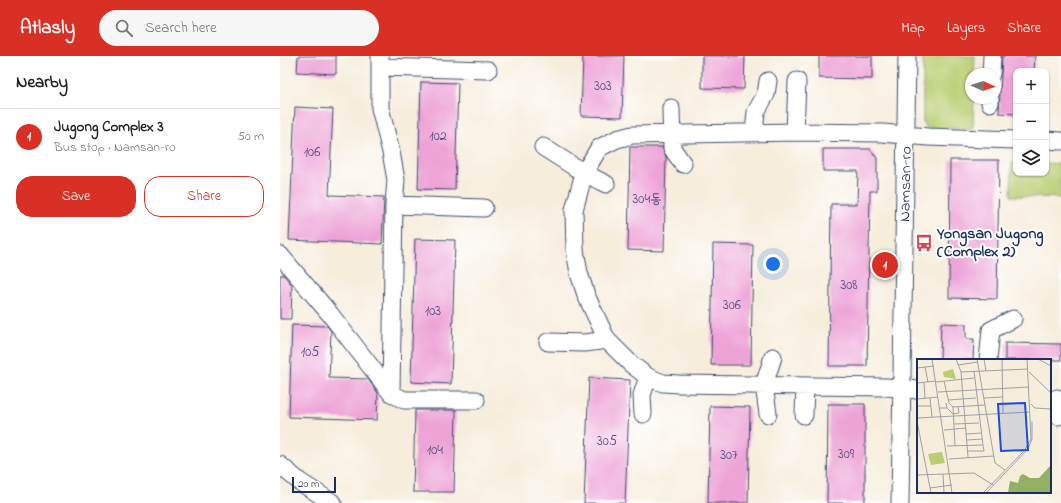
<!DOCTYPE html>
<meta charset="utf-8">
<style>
:root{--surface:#fff;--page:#f6f6f6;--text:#222;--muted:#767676;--line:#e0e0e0;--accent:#d93025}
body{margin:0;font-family:"Indie Flower","Poor Story",sans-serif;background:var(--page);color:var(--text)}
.controls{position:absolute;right:12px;top:12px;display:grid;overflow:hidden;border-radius:8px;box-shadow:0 1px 3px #0004}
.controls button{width:36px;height:36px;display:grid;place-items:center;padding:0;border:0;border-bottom:1px solid var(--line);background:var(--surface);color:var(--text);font:20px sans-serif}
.compass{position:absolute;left:685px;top:12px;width:36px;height:36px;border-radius:50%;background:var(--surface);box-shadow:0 1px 3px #0004;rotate:93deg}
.scale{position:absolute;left:12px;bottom:10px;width:44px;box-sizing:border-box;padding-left:4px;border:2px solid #1b2f5e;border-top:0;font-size:11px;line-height:14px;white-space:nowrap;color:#1b2f5e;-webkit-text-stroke:3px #fff;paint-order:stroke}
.you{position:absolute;left:493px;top:208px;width:14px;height:14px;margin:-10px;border:3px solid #fff;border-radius:50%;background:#1a73e8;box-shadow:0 0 0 6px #1a73e833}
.badge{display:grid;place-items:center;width:26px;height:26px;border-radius:50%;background:var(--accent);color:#fff;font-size:13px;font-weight:700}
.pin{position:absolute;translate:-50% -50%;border:2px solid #fff;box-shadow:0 1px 4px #0006}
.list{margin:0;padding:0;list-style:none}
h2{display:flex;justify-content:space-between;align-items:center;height:52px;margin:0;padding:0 16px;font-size:17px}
h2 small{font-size:13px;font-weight:400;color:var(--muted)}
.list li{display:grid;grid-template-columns:26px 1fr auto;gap:12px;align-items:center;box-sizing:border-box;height:56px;padding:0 16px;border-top:1px solid var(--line)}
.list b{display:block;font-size:15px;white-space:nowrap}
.list p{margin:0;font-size:13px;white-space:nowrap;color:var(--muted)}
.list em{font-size:13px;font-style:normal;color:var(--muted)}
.actions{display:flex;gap:8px;padding:12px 16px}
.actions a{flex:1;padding:9px 0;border:1px solid var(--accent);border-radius:16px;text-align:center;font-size:14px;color:var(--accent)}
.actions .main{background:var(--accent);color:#fff}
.icon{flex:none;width:22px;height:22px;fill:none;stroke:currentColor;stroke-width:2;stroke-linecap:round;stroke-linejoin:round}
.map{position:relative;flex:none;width:781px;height:447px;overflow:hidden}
header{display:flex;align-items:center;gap:24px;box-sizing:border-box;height:56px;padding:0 20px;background:var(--accent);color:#fff}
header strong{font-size:19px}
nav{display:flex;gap:22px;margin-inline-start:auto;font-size:14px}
.search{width:280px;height:36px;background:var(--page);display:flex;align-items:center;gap:10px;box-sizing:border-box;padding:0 14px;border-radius:22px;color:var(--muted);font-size:15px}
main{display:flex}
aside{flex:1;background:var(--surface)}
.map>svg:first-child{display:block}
.green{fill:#b9ce72;stroke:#6a7e68}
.building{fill:#eda3d6}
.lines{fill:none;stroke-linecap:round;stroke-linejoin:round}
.minor-casing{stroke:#3c4c71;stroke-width:19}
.minor{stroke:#fff;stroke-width:17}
.labels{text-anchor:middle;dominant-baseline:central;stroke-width:4;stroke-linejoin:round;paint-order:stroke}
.number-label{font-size:14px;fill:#504c7c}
.street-label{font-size:16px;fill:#1b2f5e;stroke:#fff}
.poi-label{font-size:16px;font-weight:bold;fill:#1b2f5e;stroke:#fff;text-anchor:start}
.inset-road{fill:none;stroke:#9ea1a9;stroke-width:1}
.view{fill:#1d4ed8;fill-opacity:0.15;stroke:#1d4ed8;stroke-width:2}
.inset-edge{fill:none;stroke:#1b2f5e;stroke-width:2}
</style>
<header>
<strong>Atlasly</strong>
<div class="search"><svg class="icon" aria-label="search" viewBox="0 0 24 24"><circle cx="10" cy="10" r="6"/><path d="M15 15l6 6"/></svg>Search here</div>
<nav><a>Map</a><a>Layers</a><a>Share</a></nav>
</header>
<main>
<aside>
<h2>Nearby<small></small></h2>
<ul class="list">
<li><span class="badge">1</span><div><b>Jugong Complex 3</b><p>Bus stop · Namsan-ro</p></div><em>50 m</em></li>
</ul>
<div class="actions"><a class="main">Save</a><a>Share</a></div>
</aside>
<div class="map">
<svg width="781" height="447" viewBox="0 0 781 447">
<rect width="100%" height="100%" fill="#fff"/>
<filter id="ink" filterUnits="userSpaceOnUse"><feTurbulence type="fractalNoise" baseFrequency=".025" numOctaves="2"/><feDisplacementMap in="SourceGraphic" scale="8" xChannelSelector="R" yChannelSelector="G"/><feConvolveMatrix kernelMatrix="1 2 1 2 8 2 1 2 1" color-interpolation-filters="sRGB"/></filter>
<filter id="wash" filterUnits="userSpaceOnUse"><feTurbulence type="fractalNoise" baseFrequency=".012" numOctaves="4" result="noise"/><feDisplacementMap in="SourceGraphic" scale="16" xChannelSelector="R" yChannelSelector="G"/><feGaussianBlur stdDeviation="0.9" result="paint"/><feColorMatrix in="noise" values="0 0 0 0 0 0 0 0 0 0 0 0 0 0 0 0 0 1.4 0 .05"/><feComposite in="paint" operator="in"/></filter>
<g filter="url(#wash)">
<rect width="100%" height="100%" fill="#f6eddb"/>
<path class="green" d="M643,0H695L694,18H691V42H694L693,73L647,72L643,67Z
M732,106H736V117H766V107L781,108V142L731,140Z"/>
<g id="blocks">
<path class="building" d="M18,0H56V18L17,16Z
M303,0H344L342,61L301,60Z
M422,0H465L464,33L422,32Z
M539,0H592V23L539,22Z
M722,0H755L754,15H736V58L719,57Z
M141,26L178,27L175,134L138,133Z
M15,51L53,53L49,139L104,141L102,188L9,184Z
M350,91H382L386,101L384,195L348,194Z
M543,93H590L597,102V135H590L587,310H549L551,148H577L578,115H543Z
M670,104H719L717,243L669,242Z
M135,183L175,184L171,328L131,326Z
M433,188L473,189L471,309H431Z
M0,219H4L12,229L11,263H0Z
M661,267L686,268V283H694L693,304H660Z
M12,269L47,270L51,275L49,322L88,323L98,337L97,364L9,361Z
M725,287L781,288V304H725Z
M309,322L350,324L345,447H304Z
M548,348H585V447H547Z
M430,350L470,351L468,447H428Z
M135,354H176L174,436H133Z"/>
</g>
</g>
<g filter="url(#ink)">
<use href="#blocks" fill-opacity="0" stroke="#3c4c71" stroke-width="1"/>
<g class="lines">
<g class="minor-casing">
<path id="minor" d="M100,0V52L111,96L116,124L114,149
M100,11L208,14
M711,18L712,0
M710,47V42
M391,52L392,92L403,108
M474,76L476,56L486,38L488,25
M515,76L517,25
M766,84L781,85
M263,91L304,117L326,128
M0,199L50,258L111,337L124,344H196
M268,286L305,287L327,284
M708,304L711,274L733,263
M638,334L606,331L399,328L383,327L368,321L351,308L327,284L306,239L299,217L295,194L294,154L304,117L319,92L337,83L352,79L515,76L602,77L648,81L736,84
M111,337L114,149L204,152
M777,342L778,360
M363,358L362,339L368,321
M488,358L484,329L493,301
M524,359L525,330
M0,409L20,426L53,447
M620,447L627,0"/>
</g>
<use href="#minor" class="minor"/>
</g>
</g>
<defs>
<g id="bus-bare" transform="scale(1.38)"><path d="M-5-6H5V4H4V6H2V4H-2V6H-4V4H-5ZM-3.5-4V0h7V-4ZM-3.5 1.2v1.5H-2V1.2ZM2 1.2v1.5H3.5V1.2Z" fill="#d1495b" stroke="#fff" stroke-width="2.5" paint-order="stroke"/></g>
</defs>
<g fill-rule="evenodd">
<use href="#bus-bare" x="644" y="187"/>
</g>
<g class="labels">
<g class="number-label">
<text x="323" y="30">303</text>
<text x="158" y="80">102</text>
<text x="32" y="96">106</text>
<text x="367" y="143">304동</text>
<text x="569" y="229">308</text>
<text x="452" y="249">306</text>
<text x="153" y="255">103</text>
<text x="30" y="296">105</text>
<text x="327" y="385">305</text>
<text x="155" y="394">104</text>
<text x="566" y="398">309</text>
<text x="449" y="399">307</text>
</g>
<g class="street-label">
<text transform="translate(626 128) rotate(-89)">Namsan-ro</text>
</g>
<g class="poi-label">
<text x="657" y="178">Yongsan Jugong<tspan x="657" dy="18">(Complex 2)</tspan></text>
</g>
</g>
<g transform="translate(637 303)">
<rect width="134" height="134" fill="#f6eddb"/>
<path d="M36,10L39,20L27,18L26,13ZM25,93L28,104L14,106L11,95Z" fill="#b9ce72"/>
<path d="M134,106V134H91L93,122L101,124L103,117L106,115L113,119H122Z" fill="#92b164"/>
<path class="inset-road" d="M15,0L35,134M39,0L44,13L51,98M60,0L78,104L88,111M67,0L69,12M85,0L86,54M121,0L134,7M41,6L61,3M8,8L11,23M0,9L17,7M44,13L111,10M112,13L134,34M27,22L32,44L36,48L38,87M19,23L57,19M0,24L19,22M7,24L8,40M21,33L112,28M13,39L15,58M67,39L86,38M0,40L21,38M31,41L59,39M114,45L118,49L134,50M0,47H14M36,48L68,46M23,49H30L29,44M30,49L36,55L42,54L41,48M0,59L113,53M0,62L14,134M37,65L62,64M27,71L49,69M49,75L64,74M50,81L65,80M30,87L66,86L57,12M51,92H67L66,86M32,100L77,97M26,115L27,134M0,116L57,114L76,126M13,129L35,126M66,134L107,92L114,80L110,0M69,134L111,90L115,80V62"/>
<path class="view" d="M108,44L111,91L84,92L81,45Z"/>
<rect width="134" height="134" class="inset-edge"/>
</g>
</svg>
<div class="controls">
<button>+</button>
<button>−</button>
<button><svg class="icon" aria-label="layers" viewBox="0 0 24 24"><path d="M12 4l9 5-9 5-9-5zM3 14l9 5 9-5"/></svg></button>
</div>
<svg class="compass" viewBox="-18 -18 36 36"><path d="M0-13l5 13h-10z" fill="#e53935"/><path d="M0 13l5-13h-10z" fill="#767676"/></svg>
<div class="scale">20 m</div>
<div class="you"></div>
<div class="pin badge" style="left:605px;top:209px">1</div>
</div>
</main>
